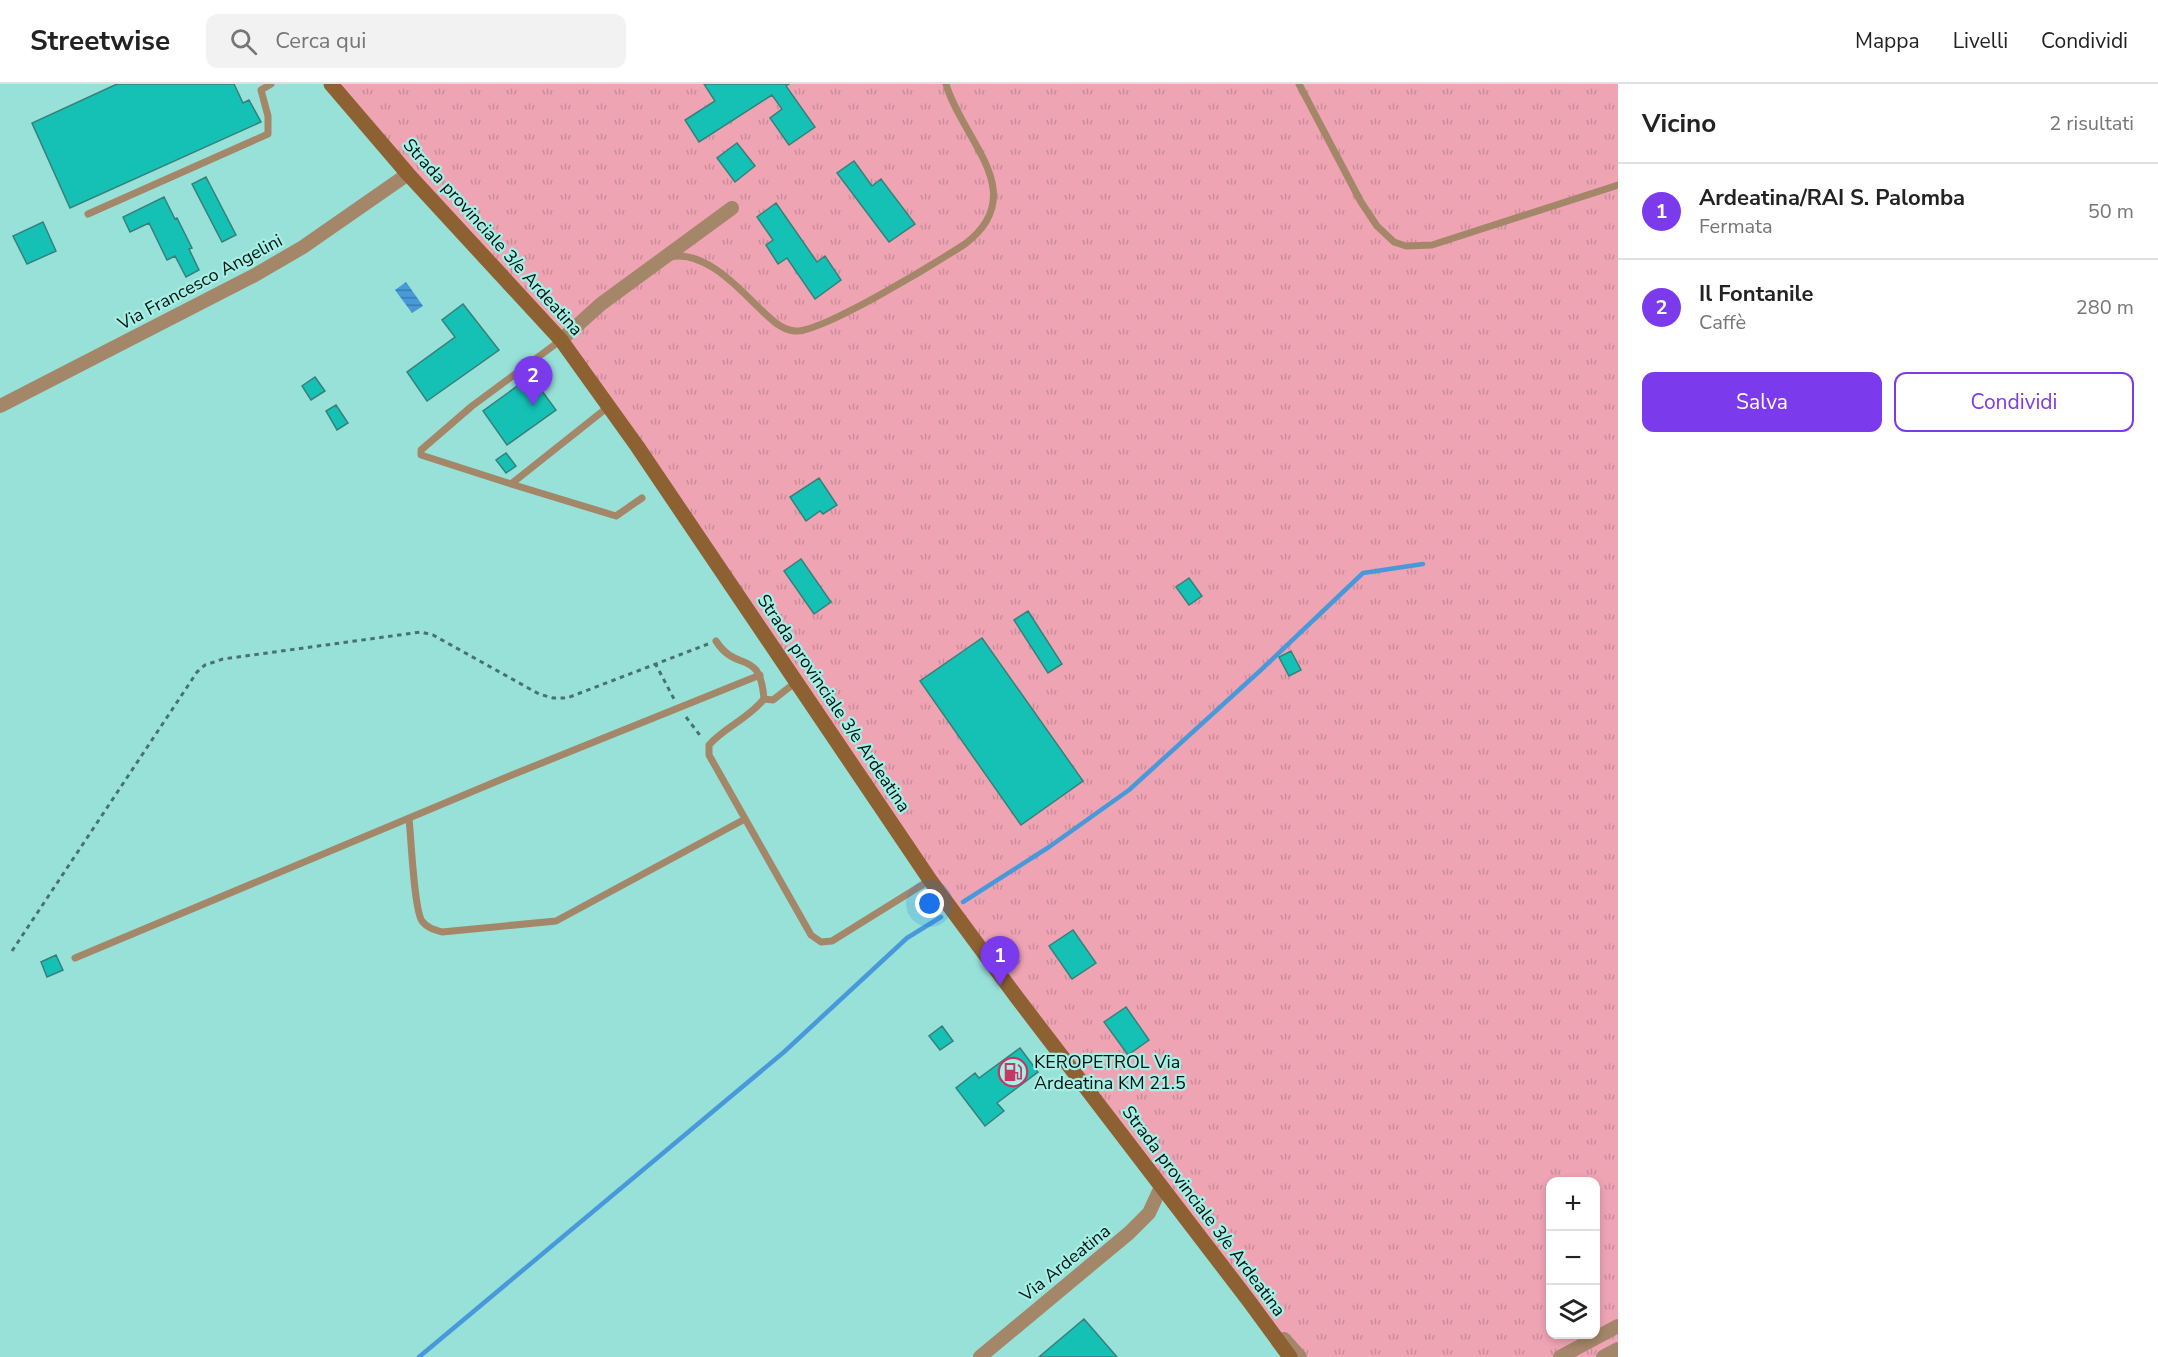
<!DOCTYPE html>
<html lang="it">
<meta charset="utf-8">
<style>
:root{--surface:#fff;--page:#f2f2f2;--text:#222;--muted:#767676;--line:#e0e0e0;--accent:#7c3aed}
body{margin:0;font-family:"Nunito Sans",sans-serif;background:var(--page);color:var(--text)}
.controls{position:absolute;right:18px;bottom:18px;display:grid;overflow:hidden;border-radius:12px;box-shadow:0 3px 9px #0003}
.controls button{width:54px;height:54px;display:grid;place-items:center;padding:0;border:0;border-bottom:2px solid var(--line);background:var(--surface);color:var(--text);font:30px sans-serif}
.you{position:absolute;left:930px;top:820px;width:21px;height:21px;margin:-15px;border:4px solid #fff;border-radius:50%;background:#1a73e8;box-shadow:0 0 0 9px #1a73e833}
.badge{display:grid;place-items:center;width:39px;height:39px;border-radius:50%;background:var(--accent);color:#fff;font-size:20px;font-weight:700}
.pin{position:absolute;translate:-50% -50px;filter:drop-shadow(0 2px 3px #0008)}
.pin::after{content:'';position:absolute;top:32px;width:21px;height:18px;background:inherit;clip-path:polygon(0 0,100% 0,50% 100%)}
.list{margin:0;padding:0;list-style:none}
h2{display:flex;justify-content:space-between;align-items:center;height:78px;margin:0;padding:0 24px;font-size:26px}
h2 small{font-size:20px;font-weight:400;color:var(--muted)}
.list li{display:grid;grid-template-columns:39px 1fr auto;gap:18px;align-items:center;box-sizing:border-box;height:96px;padding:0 24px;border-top:2px solid var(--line)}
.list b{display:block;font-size:22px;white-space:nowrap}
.list p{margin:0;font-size:20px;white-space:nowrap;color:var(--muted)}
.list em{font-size:20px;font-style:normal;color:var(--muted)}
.actions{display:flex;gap:12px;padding:18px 24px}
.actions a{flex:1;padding:14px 0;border:2px solid var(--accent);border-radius:12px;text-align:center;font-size:21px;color:var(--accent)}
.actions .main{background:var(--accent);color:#fff}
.icon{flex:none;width:33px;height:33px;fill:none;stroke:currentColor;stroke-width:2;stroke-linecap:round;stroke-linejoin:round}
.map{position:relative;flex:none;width:1618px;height:1273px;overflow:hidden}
header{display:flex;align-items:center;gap:36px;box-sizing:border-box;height:84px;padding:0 30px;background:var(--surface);border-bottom:2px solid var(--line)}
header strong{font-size:28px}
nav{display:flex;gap:33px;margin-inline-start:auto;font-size:21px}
.search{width:420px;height:54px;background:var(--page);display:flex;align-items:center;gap:15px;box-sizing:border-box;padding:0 21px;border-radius:12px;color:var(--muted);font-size:22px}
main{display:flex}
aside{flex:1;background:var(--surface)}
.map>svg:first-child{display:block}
.grass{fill:url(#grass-tufts);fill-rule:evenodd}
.water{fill:url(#water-rules)}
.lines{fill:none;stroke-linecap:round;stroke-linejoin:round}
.stream{stroke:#4899da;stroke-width:4.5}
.building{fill:#15c1b4;stroke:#378079;stroke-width:1.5}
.path{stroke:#47736e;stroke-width:3;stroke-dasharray:4.5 4.5;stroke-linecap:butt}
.lane{stroke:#a48668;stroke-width:7}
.street{stroke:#a48668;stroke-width:14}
.secondary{stroke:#8d6131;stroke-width:15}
.labels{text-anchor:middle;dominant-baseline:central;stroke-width:4.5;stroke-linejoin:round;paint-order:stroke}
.street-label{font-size:18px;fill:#001311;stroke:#a5efe5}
.poi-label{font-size:18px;fill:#001311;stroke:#a5efe5;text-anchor:start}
</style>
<header>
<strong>Streetwise</strong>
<div class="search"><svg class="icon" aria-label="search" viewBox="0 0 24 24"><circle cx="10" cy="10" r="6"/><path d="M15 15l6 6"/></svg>Cerca qui</div>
<nav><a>Mappa</a><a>Livelli</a><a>Condividi</a></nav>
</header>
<main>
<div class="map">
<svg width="1618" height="1273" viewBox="0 0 1618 1273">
<defs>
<pattern id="grass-tufts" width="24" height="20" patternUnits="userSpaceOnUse" patternTransform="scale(1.5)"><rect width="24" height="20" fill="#efa4b4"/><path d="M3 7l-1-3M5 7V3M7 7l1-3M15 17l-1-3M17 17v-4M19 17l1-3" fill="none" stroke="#cb8c9a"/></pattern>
<pattern id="water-rules" width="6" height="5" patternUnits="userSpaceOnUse" patternTransform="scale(1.5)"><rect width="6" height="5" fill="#4899da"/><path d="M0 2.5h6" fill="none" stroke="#3a7caf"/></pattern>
</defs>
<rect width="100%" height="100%" fill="#98e1d8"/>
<path class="grass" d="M331,0H1618V1273H1285L930,796L609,322ZM1550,1098H1596V1250H1550Z"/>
<path class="water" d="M406,198L423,222L412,229L395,206Z"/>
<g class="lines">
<path class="stream" d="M963,818L1049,763L1129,706L1262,585L1363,489L1423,480
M419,1273L784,968L907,854L941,833"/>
</g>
<path class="building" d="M117,0H234L243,19L249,16L261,38L70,124L32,39Z
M704,0H789L786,2L815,43L789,61L770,34L782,25L772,11L699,58L685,36L715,17Z
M737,59L755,82L735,98L717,74Z
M854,77L872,102L881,95L915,140L889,158L837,89Z
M206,93L236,151L222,158L192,100Z
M164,113L175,135L177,134L192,164L189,165L199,186L186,193L175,172L167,176L149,139L130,148L123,133Z
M776,119L817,178L825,172L841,196L815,215L787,174L778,180L766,161L773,156L757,133Z
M43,138L56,167L27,180L13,152Z
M463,220L499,266L427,317L407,288L455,253L442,236Z
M531,292L556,326L507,361L483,327Z
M315,293L325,307L311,316L302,302Z
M336,321L348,339L337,346L326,327Z
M506,369L516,382L506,389L496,376Z
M819,394L837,421L823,430L820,427L806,437L790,413Z
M801,475L831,518L814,530L784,487Z
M1189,494L1202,512L1189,521L1176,503Z
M1028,527L1062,580L1048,589L1014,536Z
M982,554L1083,697L1021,741L920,597Z
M1291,567L1301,586L1289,592L1279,573Z
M1073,846L1096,879L1072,895L1049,862Z
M56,871L63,886L47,893L41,878Z
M1126,923L1149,956L1128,971L1104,938Z
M942,942L953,957L940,966L929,952Z
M1020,964L1038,988L997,1019L1004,1027L985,1042L956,1004L975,989L979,994Z
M1084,1235L1117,1273H1039Z"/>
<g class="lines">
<path class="path" d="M655,579L674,615
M686,633L702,654
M12,867L197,588L205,581L223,575L421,548L433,551L539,610L553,614H567L708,560"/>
<path class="lane" d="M1299,0L1361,118L1377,142L1394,158L1406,162L1432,161L1618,101
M88,130L268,50V32L261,6L271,0
M670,173C700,166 731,196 751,216C763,227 778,246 795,247C822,249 937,178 965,160C1032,109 962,56 946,0
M561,256L472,322L421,366V371L511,400L608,323
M511,400L616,432L642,414
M716,557C737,590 760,563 764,615C747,636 726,642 709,661V671L811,851L821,858L832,857L930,796
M764,615L773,616L796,598
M409,734C411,752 414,826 422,837C427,844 435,846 442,848L556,837L745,735
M75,874L507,693L760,591"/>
<path class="street" d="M561,256L601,220L732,124
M0,322L255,191L303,163L408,90
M1284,1255L1300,1273
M980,1273L1129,1149L1149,1129L1161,1103
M1560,1273L1618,1242
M1603,1273L1618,1265"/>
<path class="secondary" d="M331,0L408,90L561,256L637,362L930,796L1018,915L1249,1217L1290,1273"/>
</g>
<defs>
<g id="fuel-ring" transform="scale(1.5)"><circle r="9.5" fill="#a5efe5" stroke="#c53765" stroke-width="1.5"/><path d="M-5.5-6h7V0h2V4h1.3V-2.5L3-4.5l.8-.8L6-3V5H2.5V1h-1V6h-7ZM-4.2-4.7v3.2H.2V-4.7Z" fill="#c53765"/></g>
</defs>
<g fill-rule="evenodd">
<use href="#fuel-ring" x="1013" y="988"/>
</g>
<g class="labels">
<g class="street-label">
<text transform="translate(493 153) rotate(48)">Strada provinciale 3/e Ardeatina</text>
<text transform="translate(200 198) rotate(-28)">Via Francesco Angelini</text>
<text transform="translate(834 619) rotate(56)">Strada provinciale 3/e Ardeatina</text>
<text transform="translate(1204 1127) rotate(53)">Strada provinciale 3/e Ardeatina</text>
<text transform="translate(1065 1179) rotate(-39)">Via Ardeatina</text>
</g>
<g class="poi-label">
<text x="1034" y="978">KEROPETROL Via<tspan x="1034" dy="21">Ardeatina KM 21.5</tspan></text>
</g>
</g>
</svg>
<div class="controls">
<button>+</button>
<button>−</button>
<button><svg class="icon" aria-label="layers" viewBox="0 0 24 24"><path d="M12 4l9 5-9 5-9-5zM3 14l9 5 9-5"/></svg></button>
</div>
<div class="you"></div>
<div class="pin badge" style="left:1000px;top:902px">1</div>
<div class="pin badge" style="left:533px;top:322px">2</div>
</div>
<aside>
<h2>Vicino<small>2 risultati</small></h2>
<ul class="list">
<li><span class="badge">1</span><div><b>Ardeatina/RAI S. Palomba</b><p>Fermata</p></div><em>50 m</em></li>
<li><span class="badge">2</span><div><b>Il Fontanile</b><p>Caffè</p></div><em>280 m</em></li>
</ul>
<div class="actions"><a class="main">Salva</a><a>Condividi</a></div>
</aside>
</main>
